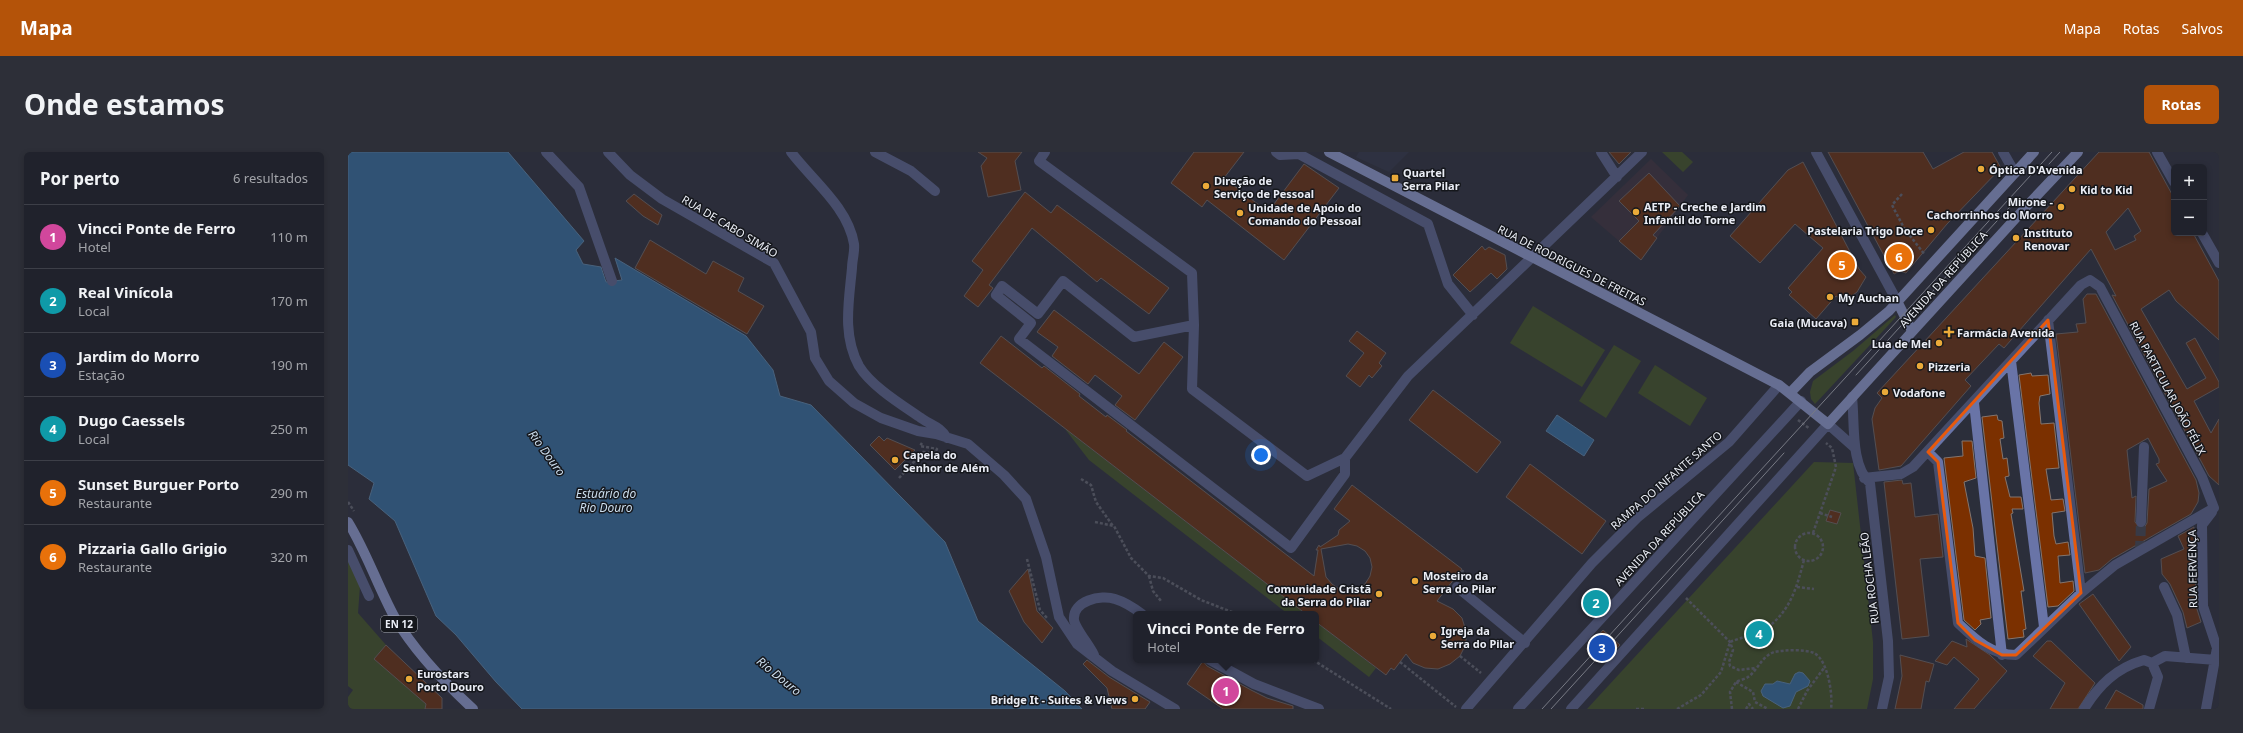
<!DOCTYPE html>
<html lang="pt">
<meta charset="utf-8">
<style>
:root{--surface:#20222c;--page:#2d2f38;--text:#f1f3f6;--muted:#a2a4a9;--line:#3d3f48;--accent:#b45309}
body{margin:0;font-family:"Noto Sans",sans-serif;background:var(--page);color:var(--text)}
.controls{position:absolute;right:12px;top:12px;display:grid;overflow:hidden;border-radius:6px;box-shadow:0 2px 6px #0003}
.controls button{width:36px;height:36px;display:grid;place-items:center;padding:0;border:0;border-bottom:1px solid var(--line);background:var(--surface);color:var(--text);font:20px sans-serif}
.you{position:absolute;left:913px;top:303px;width:14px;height:14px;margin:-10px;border:3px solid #fff;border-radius:50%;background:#1a73e8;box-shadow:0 0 0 6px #1a73e833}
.badge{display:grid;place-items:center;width:26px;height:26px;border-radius:50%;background:var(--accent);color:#fff;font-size:13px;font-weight:700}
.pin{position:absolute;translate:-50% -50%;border:2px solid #fff;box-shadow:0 1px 4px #0006}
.popup{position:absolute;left:785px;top:459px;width:186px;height:52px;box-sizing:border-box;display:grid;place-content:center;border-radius:6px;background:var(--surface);filter:drop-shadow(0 1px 3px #0005);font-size:13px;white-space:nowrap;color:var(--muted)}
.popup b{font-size:15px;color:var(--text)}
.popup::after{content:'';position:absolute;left:50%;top:100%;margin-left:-8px;border:8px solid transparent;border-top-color:var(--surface)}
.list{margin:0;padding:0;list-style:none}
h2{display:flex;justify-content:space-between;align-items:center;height:52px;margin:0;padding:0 16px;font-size:17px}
h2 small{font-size:13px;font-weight:400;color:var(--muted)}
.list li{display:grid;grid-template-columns:26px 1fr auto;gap:12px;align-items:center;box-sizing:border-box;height:64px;padding:0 16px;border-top:1px solid var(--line)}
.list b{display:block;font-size:15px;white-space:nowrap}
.list p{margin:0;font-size:13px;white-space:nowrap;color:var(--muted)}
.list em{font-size:13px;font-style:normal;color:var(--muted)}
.map{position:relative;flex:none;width:1871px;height:557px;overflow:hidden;border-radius:6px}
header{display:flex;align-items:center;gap:24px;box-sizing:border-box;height:56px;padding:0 20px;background:var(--accent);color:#fff}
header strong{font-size:19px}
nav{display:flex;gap:22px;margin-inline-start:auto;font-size:14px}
.intro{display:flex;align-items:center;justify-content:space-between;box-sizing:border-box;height:96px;padding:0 24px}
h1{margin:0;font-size:28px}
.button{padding:10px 18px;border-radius:6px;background:var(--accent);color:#fff;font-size:14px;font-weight:700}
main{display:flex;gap:24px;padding:0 24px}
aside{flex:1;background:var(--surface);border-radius:6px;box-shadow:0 2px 6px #0003}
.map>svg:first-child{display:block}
.built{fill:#323749}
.education{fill:#40313d}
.green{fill:#485d1d}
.water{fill:#357fbb;stroke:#6ba0cc}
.building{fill:#7b3000;stroke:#84756e;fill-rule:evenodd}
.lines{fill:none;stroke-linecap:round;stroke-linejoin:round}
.minor-tunnel{stroke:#484b56;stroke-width:10;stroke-dasharray:10 5;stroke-linecap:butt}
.path{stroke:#747782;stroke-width:2.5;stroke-dasharray:3 2;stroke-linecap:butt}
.minor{stroke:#6974a7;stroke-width:10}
.major{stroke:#aebdfc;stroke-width:10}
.tram{stroke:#d2d5dd;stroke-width:1}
.marked{fill:none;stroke:#e8590c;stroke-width:3;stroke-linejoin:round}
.poi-dot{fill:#eaaa39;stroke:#15171c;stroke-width:1.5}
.labels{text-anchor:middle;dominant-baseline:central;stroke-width:3;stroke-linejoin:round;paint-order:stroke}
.shield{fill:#15171c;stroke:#aaadb4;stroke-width:1}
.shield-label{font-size:10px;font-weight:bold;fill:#eaedf5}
.poi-label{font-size:11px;font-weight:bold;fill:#eaedf5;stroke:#15171c;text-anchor:start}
.street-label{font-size:11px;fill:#eaedf5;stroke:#15171c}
.water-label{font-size:12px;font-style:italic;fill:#ccdeee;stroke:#15171c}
</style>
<header>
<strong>Mapa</strong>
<nav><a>Mapa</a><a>Rotas</a><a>Salvos</a></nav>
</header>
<div class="intro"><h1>Onde estamos</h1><a class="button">Rotas</a></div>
<main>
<aside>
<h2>Por perto<small>6 resultados</small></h2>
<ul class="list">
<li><span class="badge" style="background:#d1479c">1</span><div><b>Vincci Ponte de Ferro</b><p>Hotel</p></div><em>110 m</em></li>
<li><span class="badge" style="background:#0f9aa8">2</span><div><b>Real Vinícola</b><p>Local</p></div><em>170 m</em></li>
<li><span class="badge" style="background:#1a4fb4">3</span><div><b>Jardim do Morro</b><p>Estação</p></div><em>190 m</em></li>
<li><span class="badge" style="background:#0f9aa8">4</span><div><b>Dugo Caessels</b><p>Local</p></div><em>250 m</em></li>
<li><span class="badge" style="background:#e8710a">5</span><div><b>Sunset Burguer Porto</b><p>Restaurante</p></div><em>290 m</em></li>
<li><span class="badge" style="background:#e8710a">6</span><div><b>Pizzaria Gallo Grigio</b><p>Restaurante</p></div><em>320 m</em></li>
</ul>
</aside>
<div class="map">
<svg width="1871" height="557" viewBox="0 0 1871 557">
<rect width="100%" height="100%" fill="#2b2e3a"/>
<path class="built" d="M1011,0H1061L1041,20L1008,5Z"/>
<path class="education" d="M1303,7L1340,43L1293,108L1243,65Z"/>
<path class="green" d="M1314,0H1334L1345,10L1335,20Z
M1185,154L1257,198L1234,235L1162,191Z
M1547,163L1548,165L1467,252L1463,247L1462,240L1465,229L1505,199Z
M1266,193L1293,209L1258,266L1231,249Z
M1307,213L1359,246L1342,274L1290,241Z
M717,277L724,282L958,462H940L741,308Z
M1466,310L1505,311L1525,490V527L1519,557H1239Z
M0,405L12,434L10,461L38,493L26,507L78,552L77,557H0V545L5,538L0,534Z
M968,470L1028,516L1021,525L968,484Z"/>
<path class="water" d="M0,0H160L236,89L228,98L235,112L253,115L258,130L274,128L267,106L398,184L425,218L432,244L463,253L597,390L630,469L717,539L734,557H174L148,530L108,483L88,464L47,369L21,347L26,331L0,313Z
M1209,263L1246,288L1236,304L1198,279Z
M1451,520L1455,521L1462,529L1460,534L1448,540L1442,554L1435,556L1415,544L1413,539L1417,532H1425L1429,529L1442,532L1447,522Z"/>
<path class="building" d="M630,0H674L667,9L673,38L640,45L633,14L639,6Z
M846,0H896L876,26L920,60L956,12L991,36L936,108L859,48L854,55L823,31Z
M1261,0H1283L1271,12Z
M1480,0H1575L1585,17L1616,0H1644L1653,16L1599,72L1558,121L1552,119L1546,122Z
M1751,0H1801L1826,46V81H1845L1871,129V188L1828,149L1821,138L1793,157L1839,237L1858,226L1838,191L1847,186L1871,230V235L1846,249L1863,281L1871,267V333L1861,324L1764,143L1768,144L1743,97L1656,196L1651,192L1617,228L1623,234L1553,314L1531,318L1524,267L1527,256L1534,246L1529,241ZM1780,56L1793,79L1786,84L1788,88L1767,98L1758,80Z
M1455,10L1511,117L1518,125L1509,140L1497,149L1488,144L1468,167L1441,143L1444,140L1440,136L1475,96L1447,72L1412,111L1382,84L1440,18Z
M1301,21L1332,54L1305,83L1309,86L1293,108L1271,89L1291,69L1271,49Z
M677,40L703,61L709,53L821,136L801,162L753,126L749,130L684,76L641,133L645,136L630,155L616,144L635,118L624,109Z
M286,42L314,63L310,73L295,64L278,49Z
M302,88L358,122L365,109L396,126L390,139L416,154L399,182L287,116Z
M1134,94L1137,98L1141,95L1157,103L1159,117L1149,127L1143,121L1122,140L1105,123Z
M1739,142H1748L1848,328L1851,341L1850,350L1843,362L1764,407L1751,418L1737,421L1708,182L1730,180L1728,172L1738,171L1735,147ZM1800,286L1811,307V311L1808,312L1819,329L1801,337L1799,371L1796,376H1792L1787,370L1788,344L1784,346L1779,298Z
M706,158L791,222L816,190L835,205L787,268L767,253L774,244L747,223L740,232L704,204L710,195L689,180Z
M1009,179L1038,201L1031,211L1034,214L1024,226L1021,223L1012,235L998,224L1016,201L1001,189Z
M653,184L694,216L696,214L732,242L731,244L758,265L759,263L779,278L778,279L966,424L970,398H968L971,393L972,395L990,383L991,378L1002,369L986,357L1004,333L1114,417L1089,449L1105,457L1114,466L1118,479V492L1112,504L1102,512L1090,517L1077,516L1065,511L1058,502L1046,518L1043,516L1038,523L968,470V462H958L632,211ZM1000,392L1009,394L1017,399L1022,406L1024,415L1022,424L1017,432L1009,437L1000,439L991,437L984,432L978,425L973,397Z
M1683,221L1684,224L1700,223L1702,242L1692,244L1691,251L1693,272L1706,271L1711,316L1698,317L1703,348L1715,347L1717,359L1704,361L1706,384L1708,392L1720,390L1722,403L1710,404L1712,431L1725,429L1726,439L1710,454L1700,455L1671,223Z
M1085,238L1153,290L1129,321L1061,268Z
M1649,263L1650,268L1654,269L1656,286L1652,287L1655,307L1659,306L1661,322V324L1657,325L1662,345H1673L1675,357H1664L1665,361L1663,362L1676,439H1673L1678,477L1675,478L1676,485L1660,487L1634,265Z
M531,284L536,289L539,286L567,298L547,318L522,293Z
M1614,289H1624L1628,326L1616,330L1625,376L1627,404L1637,406L1643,466L1632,468L1633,472L1627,478L1616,468L1596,306L1615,304Z
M1182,312L1258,369L1234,402L1158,345Z
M1554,328L1555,332L1563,331L1567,365L1590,362L1595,405L1572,407L1581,484L1554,487L1536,330Z
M1482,358L1493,361L1489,372L1478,369Z
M1846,375L1848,454L1853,470L1839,476L1835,460L1822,432L1814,422L1813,407L1836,397L1830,384Z
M680,417L689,459L705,476L694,491L676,470L661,439Z
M1745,442L1783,495L1771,509L1731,452Z
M1255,478L1272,493L1255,511L1238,497Z
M1618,487L1642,503L1659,519L1626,557H1606L1631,527L1606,505L1599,513L1587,509L1604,489L1619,495Z
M1699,489H1703L1747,531L1730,557H1702L1717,531L1685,504Z
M38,493L94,546V557H77L78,552L26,507Z
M1552,503L1586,512L1581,530L1578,529L1573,557H1547L1554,524Z
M739,508L761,525L802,550L797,557H764L759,536L735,512Z
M855,509L859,514L903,538L919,546L945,554V557H875L839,532Z
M1768,538L1795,553V557H1757Z"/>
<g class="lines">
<path class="minor-tunnel" d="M1792,399L1793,370"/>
<path class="path" d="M1554,42L1544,53L1556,76L1577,103
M1450,268L1462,277
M551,326L575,300L587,301L589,297L572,294L574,291
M733,327L743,333L748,350L765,374
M0,350L6,359
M1472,361L1484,365
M747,370L766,374L783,406L801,424L815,426L853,448L889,462
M1465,381L1488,315L1484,296L1478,291
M1447 395a14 14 0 1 1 28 0a14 14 0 1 1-28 0Z
M679,407L692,458L699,466
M801,424L805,439L813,449
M1112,425L1115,418
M1449,435L1466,437
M1338,446L1382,490L1385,498L1381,510L1382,514L1391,518L1408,516
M1112,504L1133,521
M965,508L1043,557
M1052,510L1108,555
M1388,530L1405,540L1407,550L1420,557
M1288,557H1298
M1329,557L1353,543L1373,520L1382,490C1394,485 1410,482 1420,475C1443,458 1449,434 1456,408
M1384,557L1382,540L1388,530C1392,528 1397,527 1400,525C1410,518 1413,505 1426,500C1435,498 1457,497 1466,501C1480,508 1485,543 1483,557
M1398,557L1401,552L1405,557
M1450,557L1459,539L1476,516"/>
<path class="minor" d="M198,0L231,35L264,129
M260,0L282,23L314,47L426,111L463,180L467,206L481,229L506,251L533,266L570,279L588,282L620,292L656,323L678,347L698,405L711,465L729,492L764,519L827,557
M443,0C464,28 500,55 506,92C507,99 504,109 504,116C501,149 494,183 511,214C523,234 554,253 573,266C584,274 592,274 599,286
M527,0L563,19L587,39
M697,0L691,9L844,121L846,173L844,237L959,324L997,306L1060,224L1294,0
M928,0L932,3L951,2L1080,72L1100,132L1125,163
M1253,0L1269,25
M1468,0L1549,149
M1655,0L1667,21
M1809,0L1826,30
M1854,81L1871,111
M1700,168L1733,441
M846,173L786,185L715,129L690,162L654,134L648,143L683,171L671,187L943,396L997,322V306
M1663,209L1696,475
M1504,245C1507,270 1502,313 1522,331L1540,489L1541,525L1534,557
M1626,251L1654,503
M1580,300L1590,310L1610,471C1627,487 1643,503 1668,503L1733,441L1767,413L1866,356
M1516,326L1553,322L1565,315L1733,133L1742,128L1752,135L1854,325L1866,356
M1793,370L1796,295
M0,398L21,444
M1109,435L1177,491
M1816,435L1829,463L1838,506
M746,503C742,494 727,476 726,468C724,449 753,442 767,447C777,450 786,456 794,462
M862,508L906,532L971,557
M1804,511L1817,504L1868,508
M1118,557L1244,411L1289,366L1381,290L1431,233
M1170,557L1453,249
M1223,557L1480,272L1507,296
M1736,557C1751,533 1768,516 1796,508L1804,511
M1801,557L1810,525L1804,511
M1858,557L1869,496L1855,454L1854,373L1864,360"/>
<path class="major" d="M981,0L1431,233L1480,272L1677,56L1730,0
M1549,149L1564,179
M1443,240L1462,220L1512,183L1541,159L1686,0
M0,370C19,401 30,435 47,466C67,500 97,531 125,557"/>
<path class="tram" d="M1701,12L1712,0
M1508,223L1670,46
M1194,557L1704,0
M1203,557L1436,301"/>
</g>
<path d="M0 0H1871V557H0ZM1700,168L1733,441L1668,503H1654L1627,488L1610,471L1590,310L1580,300Z" fill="#2b2e3a" fill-opacity=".55" fill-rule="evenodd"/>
<path class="marked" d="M1700,168L1733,441L1668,503H1654L1627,488L1610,471L1590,310L1580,300Z"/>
<g class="poi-dot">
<circle cx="1633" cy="17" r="4"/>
<rect x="1043" y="22" width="8" height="8" rx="2"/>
<circle cx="858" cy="34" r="4"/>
<circle cx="1724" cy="37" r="4"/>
<circle cx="1713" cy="55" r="4"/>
<circle cx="1288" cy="60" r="4"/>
<circle cx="892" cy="61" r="4"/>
<circle cx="1583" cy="78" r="4"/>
<circle cx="1668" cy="86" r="4"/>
<circle cx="1482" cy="145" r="4"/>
<rect x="1503" y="166" width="8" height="8" rx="2"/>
<path d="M1599 174h4v4h4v4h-4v4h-4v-4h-4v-4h4z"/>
<circle cx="1591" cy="191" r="4"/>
<circle cx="1572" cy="214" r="4"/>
<circle cx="1537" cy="240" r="4"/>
<circle cx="547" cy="308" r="4"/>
<circle cx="1067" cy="429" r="4"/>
<circle cx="1031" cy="442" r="4"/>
<circle cx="1085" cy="484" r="4"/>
<circle cx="61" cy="527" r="4"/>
<circle cx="787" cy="547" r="4"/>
</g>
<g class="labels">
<rect class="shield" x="33" y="464" width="36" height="16" rx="3"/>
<g class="shield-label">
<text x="51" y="472">EN 12</text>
</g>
<g class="poi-label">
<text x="1641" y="17">Óptica D'Avenida</text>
<text x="1055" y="20">Quartel<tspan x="1055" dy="13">Serra Pilar</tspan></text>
<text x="866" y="28">Direção de<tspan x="866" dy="13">Serviço de Pessoal</tspan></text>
<text x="1732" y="37">Kid to Kid</text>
<text x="1705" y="49" text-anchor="end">Mirone -<tspan x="1705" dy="13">Cachorrinhos do Morro</tspan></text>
<text x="1296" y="54">AETP - Creche e Jardim<tspan x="1296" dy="13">Infantil do Torne</tspan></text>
<text x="900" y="55">Unidade de Apoio do<tspan x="900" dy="13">Comando do Pessoal</tspan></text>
<text x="1575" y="78" text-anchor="end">Pastelaria Trigo Doce</text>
<text x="1676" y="80">Instituto<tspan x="1676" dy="13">Renovar</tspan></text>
<text x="1490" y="145">My Auchan</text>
<text x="1499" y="170" text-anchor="end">Gaia (Mucava)</text>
<text x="1609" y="180">Farmácia Avenida</text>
<text x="1583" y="191" text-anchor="end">Lua de Mel</text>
<text x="1580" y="214">Pizzeria</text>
<text x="1545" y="240">Vodafone</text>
<text x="555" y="302">Capela do<tspan x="555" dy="13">Senhor de Além</tspan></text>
<text x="1075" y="423">Mosteiro da<tspan x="1075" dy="13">Serra do Pilar</tspan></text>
<text x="1023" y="436" text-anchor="end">Comunidade Cristã<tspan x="1023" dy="13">da Serra do Pilar</tspan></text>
<text x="1093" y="478">Igreja da<tspan x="1093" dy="13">Serra do Pilar</tspan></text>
<text x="69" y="521">Eurostars<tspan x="69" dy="13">Porto Douro</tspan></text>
<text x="779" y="547" text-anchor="end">Bridge It - Suites &amp; Views</text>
</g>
<g class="street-label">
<text transform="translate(382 74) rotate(31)">RUA DE CABO SIMÃO</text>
<text transform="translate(1224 113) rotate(27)">RUA DE RODRIGUES DE FREITAS</text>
<text transform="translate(1595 127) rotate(-48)">AVENIDA DA REPÚBLICA</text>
<text transform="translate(1820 236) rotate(62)">RUA PARTICULAR JOÃO FÉLIX</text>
<text transform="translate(1318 328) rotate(-41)">RAMPA DO INFANTE SANTO</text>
<text transform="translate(1311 386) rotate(-47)">AVENIDA DA REPÚBLICA</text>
<text transform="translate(1844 417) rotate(-91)">RUA FERVENÇA</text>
<text transform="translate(1521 426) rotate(-97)">RUA ROCHA LEÃO</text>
</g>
<g class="water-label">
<text transform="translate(199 301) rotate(54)">Rio Douro</text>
<text x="258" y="341">Estuário do<tspan x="258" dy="14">Rio Douro</tspan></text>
<text transform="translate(431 524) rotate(39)">Rio Douro</text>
</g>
</g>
</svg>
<div class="controls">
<button>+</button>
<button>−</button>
</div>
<div class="you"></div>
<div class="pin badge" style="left:878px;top:539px;background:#d1479c">1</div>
<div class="popup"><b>Vincci Ponte de Ferro</b>Hotel</div>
<div class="pin badge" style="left:1248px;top:451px;background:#0f9aa8">2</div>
<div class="pin badge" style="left:1254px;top:496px;background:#1a4fb4">3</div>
<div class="pin badge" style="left:1411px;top:482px;background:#0f9aa8">4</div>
<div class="pin badge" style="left:1494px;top:113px;background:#e8710a">5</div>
<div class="pin badge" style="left:1551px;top:105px;background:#e8710a">6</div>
</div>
</main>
